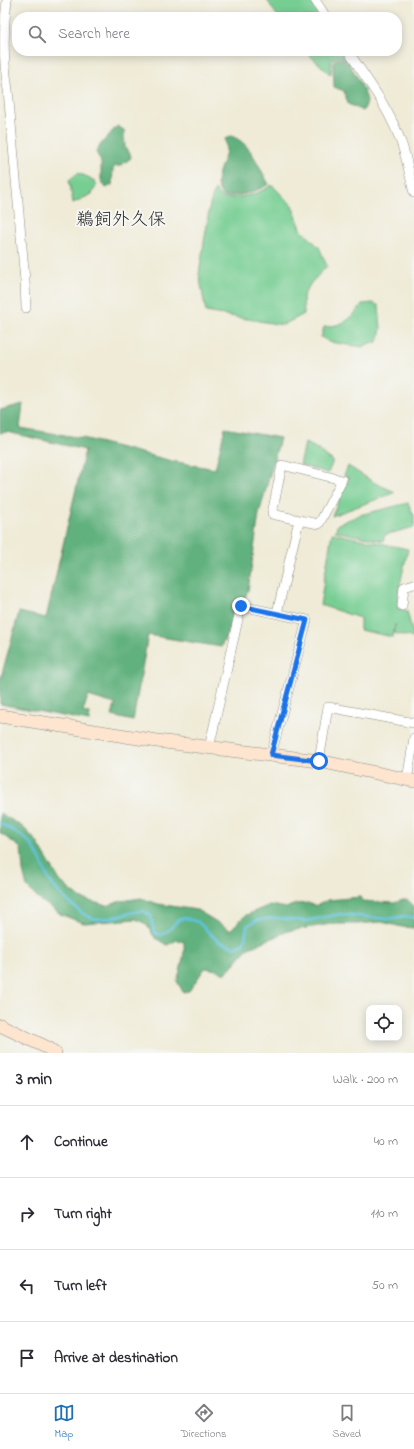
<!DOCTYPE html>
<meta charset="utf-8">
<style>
:root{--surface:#fff;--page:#f7f7f7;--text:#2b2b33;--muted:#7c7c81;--line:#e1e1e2;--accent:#1f6fb2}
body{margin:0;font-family:"Indie Flower","Klee One",sans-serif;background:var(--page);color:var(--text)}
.controls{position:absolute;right:12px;bottom:12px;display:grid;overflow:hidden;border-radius:8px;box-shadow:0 2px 10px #0003}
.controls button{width:36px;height:36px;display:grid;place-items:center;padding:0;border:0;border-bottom:1px solid var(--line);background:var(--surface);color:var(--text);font:20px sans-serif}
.stop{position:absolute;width:12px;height:12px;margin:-9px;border:3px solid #1a73e8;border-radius:50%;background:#fff}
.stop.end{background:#1a73e8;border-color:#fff;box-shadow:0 1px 4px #0008}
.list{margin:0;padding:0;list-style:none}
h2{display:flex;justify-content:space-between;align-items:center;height:52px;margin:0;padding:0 16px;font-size:17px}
h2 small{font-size:13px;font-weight:400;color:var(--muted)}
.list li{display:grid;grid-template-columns:26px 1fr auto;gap:12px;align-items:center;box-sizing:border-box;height:72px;padding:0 16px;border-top:1px solid var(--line)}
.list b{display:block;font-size:15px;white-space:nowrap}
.list em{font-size:13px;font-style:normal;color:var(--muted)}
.icon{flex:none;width:22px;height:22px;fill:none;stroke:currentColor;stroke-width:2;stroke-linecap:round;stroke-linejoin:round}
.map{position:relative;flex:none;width:414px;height:1053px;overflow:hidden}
.search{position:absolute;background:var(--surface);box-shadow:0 2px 10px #0003;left:12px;right:12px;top:12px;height:44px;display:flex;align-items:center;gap:10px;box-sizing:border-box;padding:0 14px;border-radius:16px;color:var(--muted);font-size:15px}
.sheet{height:340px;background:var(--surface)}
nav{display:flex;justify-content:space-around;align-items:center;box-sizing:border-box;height:56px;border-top:1px solid var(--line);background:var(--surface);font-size:11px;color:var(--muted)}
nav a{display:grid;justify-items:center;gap:2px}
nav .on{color:var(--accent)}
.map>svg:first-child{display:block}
.green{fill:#77ce93;stroke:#517c5f}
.forest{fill:#61b17d;stroke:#466e54}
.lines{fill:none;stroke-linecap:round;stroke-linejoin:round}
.stream{stroke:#60c3de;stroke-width:2.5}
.street-casing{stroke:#8d8b81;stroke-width:10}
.secondary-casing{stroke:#8d8b81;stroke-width:14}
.street{stroke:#fff;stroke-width:9}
.secondary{stroke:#fde5d0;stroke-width:13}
.route{stroke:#1a73e8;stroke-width:5}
.labels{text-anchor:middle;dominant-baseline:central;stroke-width:4;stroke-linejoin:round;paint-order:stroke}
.quarter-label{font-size:18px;fill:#2b2b2b;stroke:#f6f6f2}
</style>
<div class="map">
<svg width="414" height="1053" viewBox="0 0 414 1053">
<rect width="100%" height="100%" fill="#f6f6f2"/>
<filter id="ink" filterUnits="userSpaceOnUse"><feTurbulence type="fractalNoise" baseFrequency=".025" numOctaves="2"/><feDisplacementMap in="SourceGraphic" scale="8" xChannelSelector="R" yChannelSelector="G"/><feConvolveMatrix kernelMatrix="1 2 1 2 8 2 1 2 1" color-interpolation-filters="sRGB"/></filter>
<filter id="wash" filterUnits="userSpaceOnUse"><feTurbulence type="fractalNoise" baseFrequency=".012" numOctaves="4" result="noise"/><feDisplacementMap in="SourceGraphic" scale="16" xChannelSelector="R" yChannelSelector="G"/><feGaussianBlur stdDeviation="0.9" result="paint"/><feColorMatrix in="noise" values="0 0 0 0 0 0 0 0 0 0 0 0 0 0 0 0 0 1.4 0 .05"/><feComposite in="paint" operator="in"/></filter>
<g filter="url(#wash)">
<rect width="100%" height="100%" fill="#efebd7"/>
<path class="green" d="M267,0H311L322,17H278Z
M305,51H343L346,58L339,56L331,61V75Z
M78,173L90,178L97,184L92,194L73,203L69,180Z
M272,185L292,205L302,231L319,247L327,266L311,283L303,296L304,314L283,325L206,312L199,274L210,204L215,190L222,198C241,198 257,195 272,185Z
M373,303L379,306L381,329L379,339L376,343H370L362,347L329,342L321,337L324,327C344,325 351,320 362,304Z
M305,443L314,447L333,461L328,473L300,465Z
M348,466L375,483L395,492L391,494L332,516L349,478L344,476Z
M408,503L414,516V527L385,535L383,541L335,531L338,524L360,515Z
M332,533L408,549L399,589L397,608L407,611L414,638L394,633L395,624L393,637L360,630V618L320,605Z"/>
<path class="forest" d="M339,58C341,58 344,59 345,60C352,65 367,94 367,102C366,105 364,109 363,111L348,104L344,91L334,87L333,62Z
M117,126L124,130L125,148L130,153L131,158L120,166H115L113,169L112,185L106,188L101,180V162L96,152L101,144Z
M231,136C252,143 258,167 269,184C255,192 239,197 222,196C221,192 217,188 217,184C217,167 230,156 225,139Z
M23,404L20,428L83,438L172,461L215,469L225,428L280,438L259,514L248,591L221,647L148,635L133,721L112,716L115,704L88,696L83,712L90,714L89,721L0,704V681L19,612L46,618L85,450L7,432L0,433V410Z
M0,813L23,827L37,842L60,881L79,898L107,906L121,901L141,898L158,904L197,910L230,930L246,915L270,905L286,908L296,904L308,903L316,906L328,900L360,897L363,901L394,903L403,900H408L414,906V928L402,927L382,922L358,924H331L288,931L247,949L225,974L217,970L205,968L189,991L183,992L177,981C181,968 185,955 184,942L177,940L167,945L155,938L146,924L136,919L84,923L62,915L37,898L27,887L23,871L21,848L0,833Z"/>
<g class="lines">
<path class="stream" d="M0,823C10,829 20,834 28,841C39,852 43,868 50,881C57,892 83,918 96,919C113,921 128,911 144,911L151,916L153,928L155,933L161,935L169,930L178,920L185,918L198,922L218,941L234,947L242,945L245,939L247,926L257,920L276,918L305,921L341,914L387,919L405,916L414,918"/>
</g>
</g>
<g filter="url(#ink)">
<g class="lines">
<g class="street-casing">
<path id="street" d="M7,0C3,31 3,59 8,90L25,281L26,308
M315,0L326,17
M348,51C368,81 391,111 402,145C407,160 410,177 414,193
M402,606L404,587L414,584
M277,613L299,520L319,524L342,480L282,465L272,514L299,520
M209,748L241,606L307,620L271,755
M319,761L328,707L414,723
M407,780L414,738"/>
</g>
<g class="secondary-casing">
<path id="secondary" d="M0,716L157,741L319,761L414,781
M0,1025L48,1048L55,1053"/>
</g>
<use href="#street" class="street"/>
<use href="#secondary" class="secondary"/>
</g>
</g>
<g class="lines" filter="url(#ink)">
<path class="route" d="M241,606L307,620L271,755L319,761"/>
</g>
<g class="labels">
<g class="quarter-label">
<text x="121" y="221">鵜飼外久保</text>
</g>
</g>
</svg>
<div class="controls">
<button><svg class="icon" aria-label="locate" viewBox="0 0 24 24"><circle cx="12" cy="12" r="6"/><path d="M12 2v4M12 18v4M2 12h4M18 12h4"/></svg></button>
</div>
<div class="stop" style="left:319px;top:761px"></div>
<div class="stop end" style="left:241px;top:606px"></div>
<div class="search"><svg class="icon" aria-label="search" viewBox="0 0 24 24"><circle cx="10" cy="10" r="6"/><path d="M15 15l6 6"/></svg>Search here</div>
</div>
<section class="sheet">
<h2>3 min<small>Walk · 200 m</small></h2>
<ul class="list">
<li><svg class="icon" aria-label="ahead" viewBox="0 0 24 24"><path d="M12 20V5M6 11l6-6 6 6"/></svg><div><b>Continue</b></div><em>40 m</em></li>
<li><svg class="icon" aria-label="right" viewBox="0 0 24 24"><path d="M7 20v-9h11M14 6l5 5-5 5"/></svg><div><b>Turn right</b></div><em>110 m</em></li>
<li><svg class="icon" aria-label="left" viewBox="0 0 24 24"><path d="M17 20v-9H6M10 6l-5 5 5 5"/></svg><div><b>Turn left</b></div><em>50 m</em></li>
<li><svg class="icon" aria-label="arrive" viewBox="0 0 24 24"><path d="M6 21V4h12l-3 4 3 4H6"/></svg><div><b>Arrive at destination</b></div></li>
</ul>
</section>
<nav>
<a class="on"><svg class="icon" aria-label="map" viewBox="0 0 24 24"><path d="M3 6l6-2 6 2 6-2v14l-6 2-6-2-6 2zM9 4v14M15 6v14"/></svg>Map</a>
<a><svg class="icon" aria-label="directions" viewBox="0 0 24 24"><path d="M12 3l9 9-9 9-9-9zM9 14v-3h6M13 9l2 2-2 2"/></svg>Directions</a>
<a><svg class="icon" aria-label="saved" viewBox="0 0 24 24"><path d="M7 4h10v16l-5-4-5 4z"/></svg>Saved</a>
</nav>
